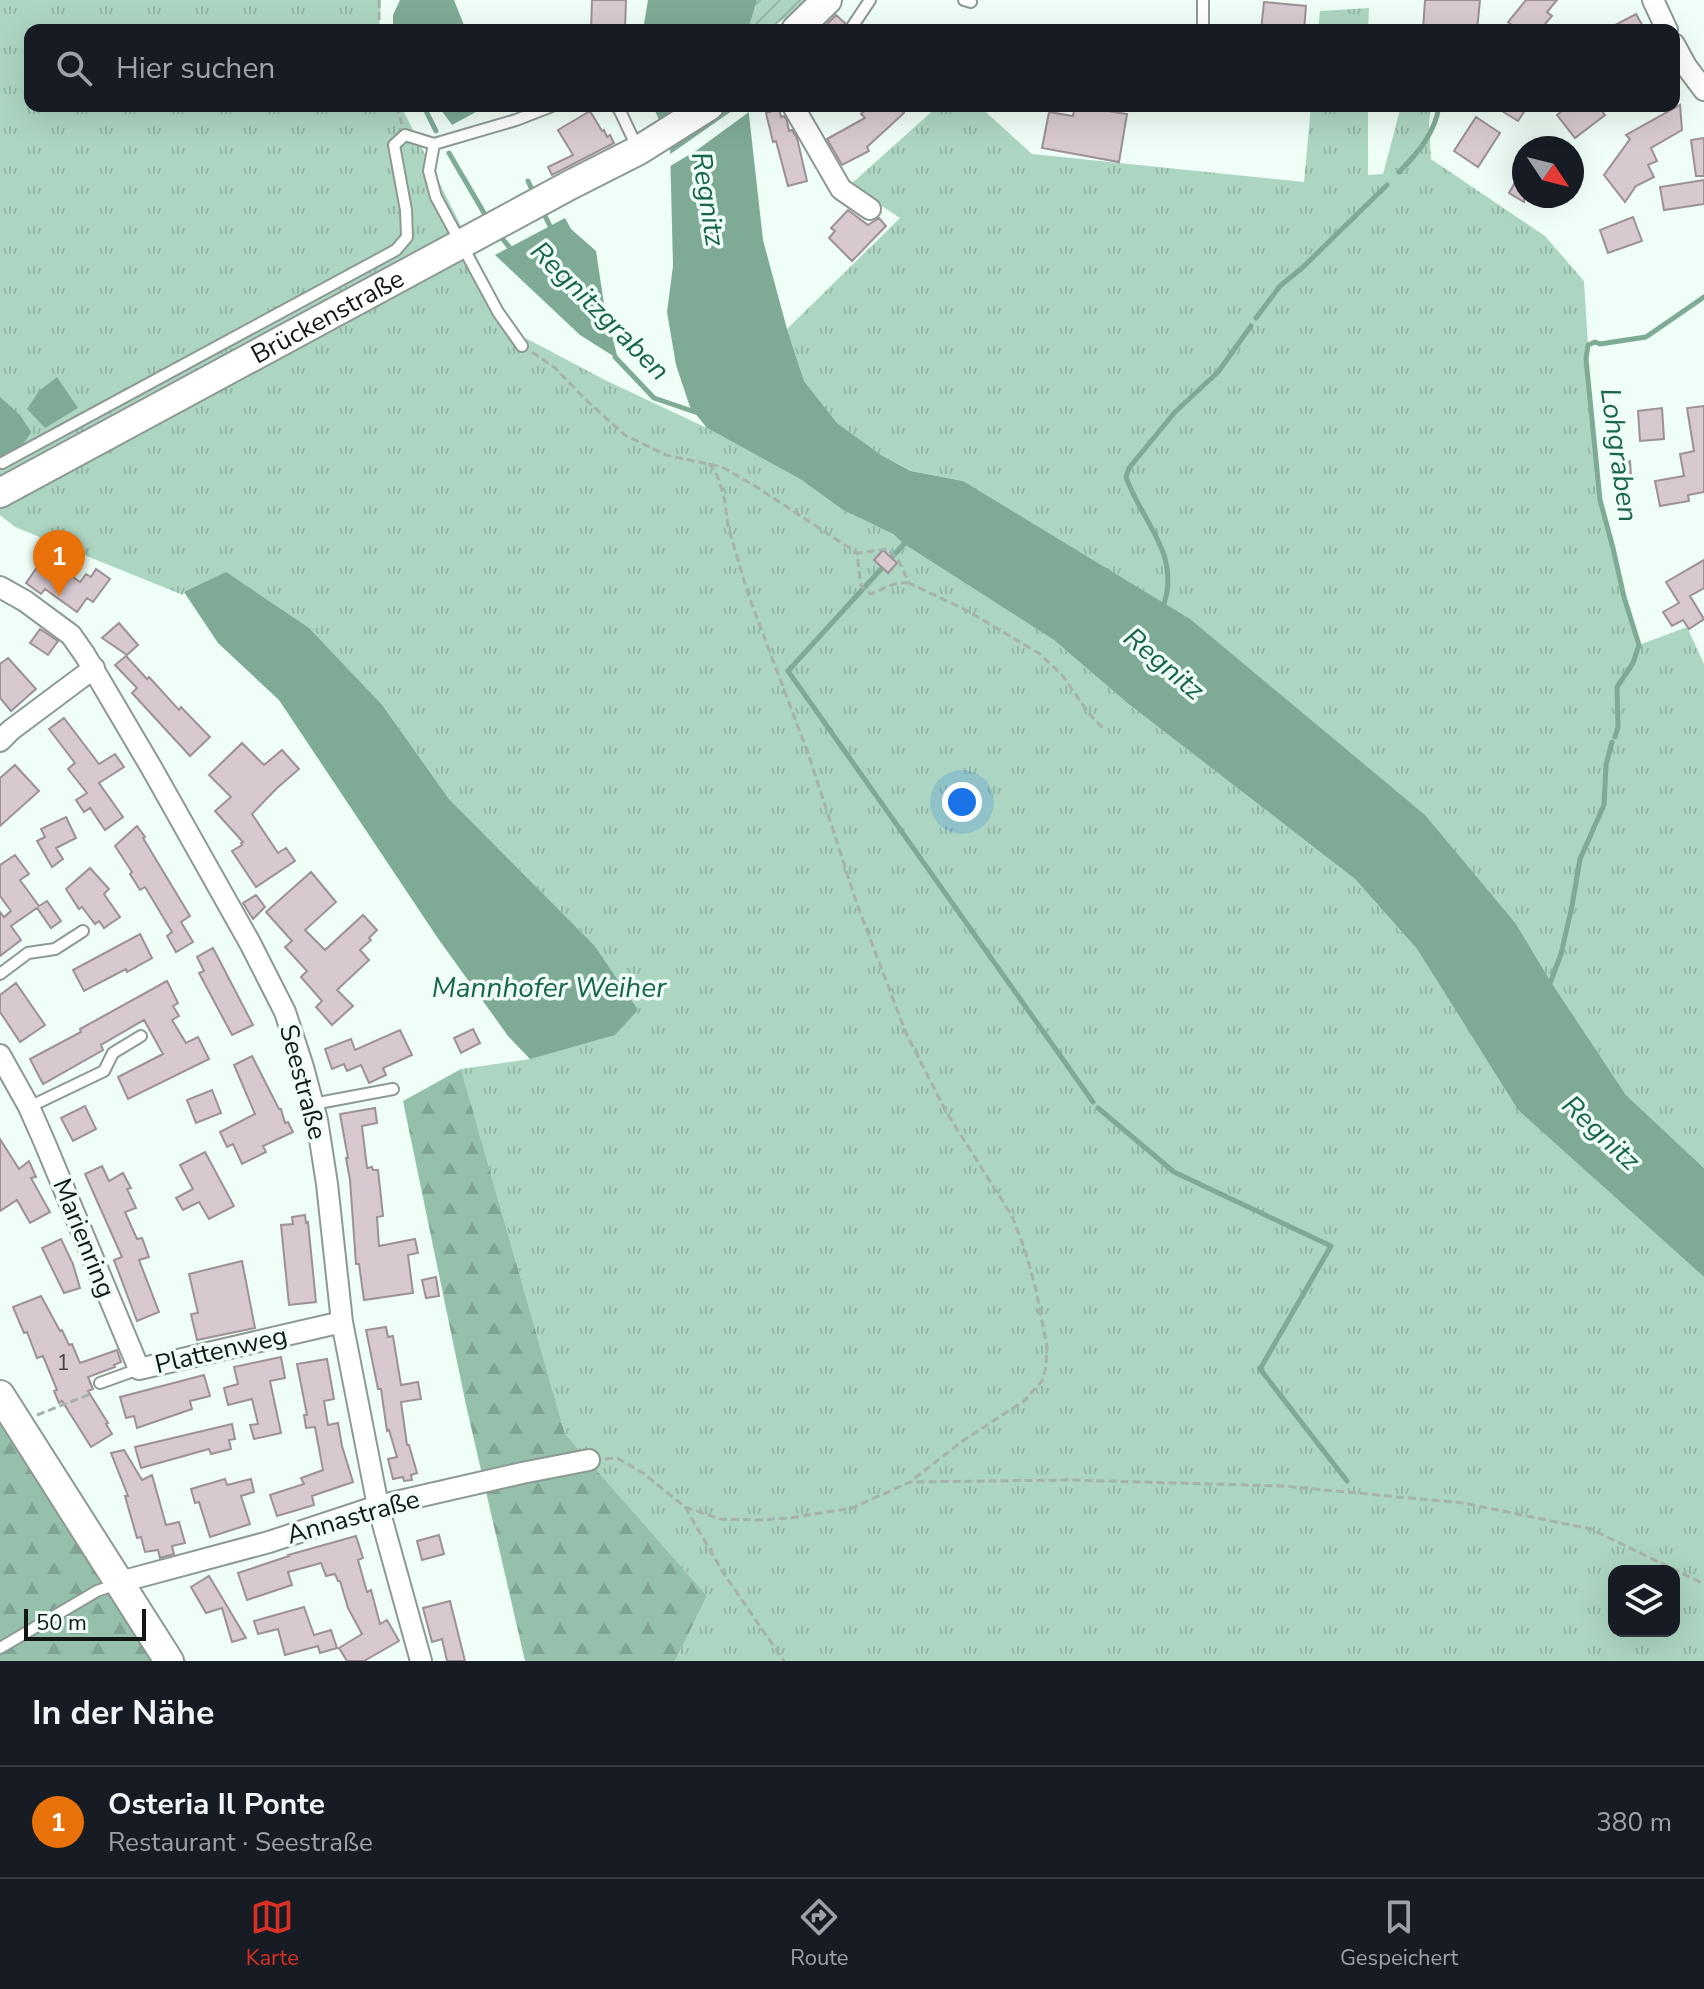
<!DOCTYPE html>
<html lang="de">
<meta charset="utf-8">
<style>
:root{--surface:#171b24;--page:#20242c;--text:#f1f3f6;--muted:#9ea1a6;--line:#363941;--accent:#d93025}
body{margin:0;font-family:"Nunito Sans",sans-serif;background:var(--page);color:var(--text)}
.controls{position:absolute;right:24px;bottom:24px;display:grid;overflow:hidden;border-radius:16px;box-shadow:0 8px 32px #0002}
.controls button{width:72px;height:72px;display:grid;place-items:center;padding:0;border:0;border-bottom:2px solid var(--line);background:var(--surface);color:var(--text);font:40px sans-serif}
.compass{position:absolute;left:1512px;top:136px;width:72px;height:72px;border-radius:50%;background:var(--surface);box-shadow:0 8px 32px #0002;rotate:125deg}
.scale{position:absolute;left:24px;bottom:20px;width:122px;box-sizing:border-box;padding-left:8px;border:4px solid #131816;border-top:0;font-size:22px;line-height:28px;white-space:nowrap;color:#131816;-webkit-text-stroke:6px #effef6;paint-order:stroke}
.you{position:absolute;left:962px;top:802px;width:28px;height:28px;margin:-20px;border:6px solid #fff;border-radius:50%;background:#1a73e8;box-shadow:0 0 0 12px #1a73e833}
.badge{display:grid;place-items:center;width:52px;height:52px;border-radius:50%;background:var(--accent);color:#fff;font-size:26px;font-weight:700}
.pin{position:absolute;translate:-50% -66px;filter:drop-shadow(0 2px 4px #0008)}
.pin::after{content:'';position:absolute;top:42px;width:28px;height:24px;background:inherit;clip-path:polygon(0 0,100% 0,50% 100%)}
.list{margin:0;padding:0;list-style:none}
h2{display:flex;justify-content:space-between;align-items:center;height:104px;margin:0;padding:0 32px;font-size:34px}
h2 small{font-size:26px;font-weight:400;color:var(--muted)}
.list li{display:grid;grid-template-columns:52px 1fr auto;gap:24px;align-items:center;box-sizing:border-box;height:112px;padding:0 32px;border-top:2px solid var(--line)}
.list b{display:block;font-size:30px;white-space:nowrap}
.list p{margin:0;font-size:26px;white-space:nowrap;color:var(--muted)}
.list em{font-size:26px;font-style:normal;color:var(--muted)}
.icon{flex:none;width:44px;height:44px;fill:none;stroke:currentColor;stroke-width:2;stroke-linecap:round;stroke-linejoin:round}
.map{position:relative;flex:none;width:1704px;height:1661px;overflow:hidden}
.search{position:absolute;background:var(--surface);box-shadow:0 8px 32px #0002;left:24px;right:24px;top:24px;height:88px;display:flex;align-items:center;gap:20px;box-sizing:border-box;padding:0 28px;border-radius:16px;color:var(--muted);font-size:30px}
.sheet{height:216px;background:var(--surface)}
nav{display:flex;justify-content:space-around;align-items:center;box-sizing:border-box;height:112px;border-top:2px solid var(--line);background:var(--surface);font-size:22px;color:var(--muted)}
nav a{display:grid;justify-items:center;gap:4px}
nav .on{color:var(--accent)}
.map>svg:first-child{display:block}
.grass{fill:url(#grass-tufts);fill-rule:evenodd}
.forest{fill:url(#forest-firs)}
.garden{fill:url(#garden-furrows)}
.water{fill:#7eaa96}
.pier{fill:#effef6}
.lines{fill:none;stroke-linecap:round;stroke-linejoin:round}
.stream{stroke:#7eaa96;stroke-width:5}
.building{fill:#d7c9cf;stroke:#9d9096;stroke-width:2}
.service-casing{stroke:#8d9a93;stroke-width:14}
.minor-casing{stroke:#8d9a93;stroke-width:24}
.secondary-casing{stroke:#8d9a93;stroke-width:32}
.path{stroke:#a6b2ac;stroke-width:3;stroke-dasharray:8 4;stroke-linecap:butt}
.service{stroke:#fff;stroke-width:10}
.minor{stroke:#fff;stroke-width:20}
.secondary{stroke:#fff;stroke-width:28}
.labels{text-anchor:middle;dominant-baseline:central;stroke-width:7;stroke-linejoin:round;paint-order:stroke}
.number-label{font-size:22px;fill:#444}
.street-label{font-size:26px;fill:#131816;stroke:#effef6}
.water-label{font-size:28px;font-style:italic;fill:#19654a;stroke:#effef6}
</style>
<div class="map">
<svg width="1704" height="1661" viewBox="0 0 1704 1661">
<defs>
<pattern id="grass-tufts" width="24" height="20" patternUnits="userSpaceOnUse" patternTransform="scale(2)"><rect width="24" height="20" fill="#add6c2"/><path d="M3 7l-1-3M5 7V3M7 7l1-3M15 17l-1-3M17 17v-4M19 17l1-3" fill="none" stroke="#94b7a6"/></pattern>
<pattern id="forest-firs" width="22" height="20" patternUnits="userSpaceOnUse" patternTransform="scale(2)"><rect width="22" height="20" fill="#94c0ac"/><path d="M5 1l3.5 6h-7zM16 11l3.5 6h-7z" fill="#7fa493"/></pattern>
<pattern id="garden-furrows" width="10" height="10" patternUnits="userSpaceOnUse" patternTransform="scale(2)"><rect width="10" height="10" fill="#add6c2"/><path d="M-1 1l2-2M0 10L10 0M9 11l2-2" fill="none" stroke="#94b7a6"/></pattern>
</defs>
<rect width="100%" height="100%" fill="#effef6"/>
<path class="grass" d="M0,0H381L379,30H30V106H401L514,332L607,381L707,428L800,479L843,510L893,534L904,544L1054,640L1126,702L1355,879L1417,949L1518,1110L1704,1277V1661H675L707,1596L565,1434L461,1069L530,1059L594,945L449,799L383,706L184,591L183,595L15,527L0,515ZM1614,1571H1674V1631H1614Z
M1369,8L1368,30H1318L1320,11Z
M938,106H979L1032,154L1304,182L1311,106H1368V175L1383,174L1401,106H1431L1429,123L1431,159L1545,236L1584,281L1588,345L1586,359L1600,500L1613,548L1624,597L1639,645L1687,627L1704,664V1168L1626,1095L1551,982L1516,924L963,481L912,471L881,455L837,423L804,381L787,329L900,218L850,185Z"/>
<path class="forest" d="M461,1069L565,1434L707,1596L675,1661H525L466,1405L403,1101Z
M0,1395L118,1577L186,1661H0Z"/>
<path class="garden" d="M757,0H811L768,30H748Z"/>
<path class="water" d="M400,0H454L466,30H393V15Z
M648,0H757L748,30H643Z
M438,106H487L452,125Z
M653,106H748L763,240L787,329L804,381L837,423L881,455L911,471L963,481L1190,619L1425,815L1516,924L1551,982L1626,1095L1704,1168V1277L1518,1110L1417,949L1355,879L1126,702L1054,640L904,544L893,534L843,510L800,479L707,428L690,407L676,365L667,312L673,266L670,146Z
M565,218L571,229L596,251L604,304L618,359L580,335L495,255Z
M57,377L78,408L45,428L27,409L39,391Z
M0,397L20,415L31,432C25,445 14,452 0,456Z
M226,572L309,628L383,706L449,799L594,945L638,1010L615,1035L530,1059L508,1036L437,937L279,700L218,643L184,592Z"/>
<path class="pier" d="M739,106H752L753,109L697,150L667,168L666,157Z"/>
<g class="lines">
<path class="stream" d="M426,106L425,109L436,131
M449,153L487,218
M1399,172C1418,153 1435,133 1439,106
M528,181L534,194
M542,210L552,230
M497,232L514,253
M1256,318L1280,286L1302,268L1387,185
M615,357L654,398L698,413
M904,544L788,671L1093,1102
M1163,607C1182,554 1142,523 1126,477L1129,468L1175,412L1218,372L1251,326
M1615,737L1618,727L1617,687L1633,663L1639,645L1624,597L1613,548L1600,500L1586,359L1588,345L1595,342L1600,344L1646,337L1704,297
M1549,986L1561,954L1572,906L1580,859L1604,805L1606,765L1612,742
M1098,1108L1174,1172L1331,1246L1260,1369L1347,1481"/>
</g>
<path class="building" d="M592,0H626L625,30H591Z
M1425,0H1480L1477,30H1423Z
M1526,0H1557L1547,12L1552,16L1540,30H1518L1508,22Z
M1264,2L1306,6L1304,30H1261Z
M1636,14L1645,30H1606Z
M836,15L845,23L842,30H821Z
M1680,105L1682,130L1651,148L1657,161L1648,165L1654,177L1636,186L1625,202L1604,175L1630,139L1626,135Z
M869,106H898L904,113L867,147L869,151L842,165L827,139L865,118L861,114Z
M1075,106L1127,114L1119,162L1042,148L1049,112L1073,116Z
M1494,106H1528L1518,121Z
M1568,106H1598L1605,115L1575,138L1557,115Z
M779,109L781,117L784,116L787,121L789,131L792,130L797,138L807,181L788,186L776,141L773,142L766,113Z
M590,111L602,131L604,130L607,137L610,135L614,143L552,175L548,167L573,155L558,130Z
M1476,117L1500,133L1478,167L1454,151Z
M1704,138V176H1696L1691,140Z
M1524,167V202L1509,193Z
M1704,180V204L1664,210L1660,187Z
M848,210L868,225L879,218L886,226L852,261L829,238L835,231L831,228Z
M1633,217L1642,241L1608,253L1600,230Z
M1704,406V492L1688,495L1689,501L1660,506L1655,481L1684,476L1680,454L1694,451L1687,408Z
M1662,408L1664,439L1640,441L1638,411Z
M1630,461L1631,476L1614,478L1613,462Z
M883,550L897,563L888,573L874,560Z
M45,556L80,582L86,574L91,577L96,569L110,579L93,602L87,598L77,612L45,589L41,594L26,583Z
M1704,560V588L1690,596L1704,619L1689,629L1683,620L1672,626L1663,612L1679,603L1666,582Z
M119,623L138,645L127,655L102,638Z
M40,629L58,641L48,655L30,643Z
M126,656L147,679L149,677L179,710L181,707L210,737L190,756L132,693L137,688L115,665Z
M8,658L36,689L11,711L0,698V664Z
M64,718L99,764L115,754L124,767L99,783L123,817L105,830L90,808L84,812L76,800L87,793L68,769L75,763L49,729Z
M242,743L264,765L282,750L299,769L276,789L252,814L278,853L286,848L295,861L256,887L232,851L242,845L241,843L243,842L215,811L231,797L209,775Z
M15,765L39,791L0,826V778Z
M66,817L76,838L56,848L63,859L52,867L37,841L45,837L41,829Z
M137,826L145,837L143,838L190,916L181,922L193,942L176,952L167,936L172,932L145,887L140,890L130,874L132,872L115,846Z
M15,855L29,874L20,880L39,906L47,901L61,921L51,928L37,908L11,926L21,940L0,956V912L4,917L11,911L0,896V865Z
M90,868L109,889L104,894L120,917L104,928L99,921L95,924L82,907L79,909L66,889Z
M311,872L336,902L305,930L325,950L363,915L377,930L369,938L371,940L360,950L369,960L337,990L353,1006L332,1025L316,1007L322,1001L301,977L307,971L285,947L292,941L266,912Z
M256,895L265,907L253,919L243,903Z
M140,934L152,958L127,972L126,969L84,991L73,970Z
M213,948L253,1025L232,1035L199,973L204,971L197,957Z
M167,981L178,1003L173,1006L179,1016L172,1020L186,1043L198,1037L209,1059L128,1099L118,1077L163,1054L144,1020L101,1045L103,1050L43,1084L30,1059L81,1032L80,1029Z
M16,983L45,1025L20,1042L0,1012V995Z
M473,1029L480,1043L461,1053L454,1038Z
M400,1030L412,1055L383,1068L386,1075L369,1083L361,1065L347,1071L344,1064L332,1069L325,1049L351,1039L355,1050Z
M252,1056L279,1109H281L285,1123L288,1122L293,1132L263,1146L266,1152L242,1164L233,1144L227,1147L220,1132L255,1114L234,1065Z
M212,1090L221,1113L196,1123L187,1100Z
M85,1106L96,1129L73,1141L61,1118Z
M375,1108L377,1123L362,1126L367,1168L372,1167L373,1170H378L383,1216L377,1217L379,1246L415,1239L418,1253L408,1255L413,1293L364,1300L359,1264H356L350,1180L346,1158H348L340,1114Z
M0,1139L19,1169L29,1161L36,1177L31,1178L50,1212L30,1223L17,1200L0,1211Z
M205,1152L234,1206L209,1219L199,1202L183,1210L176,1198L193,1189L180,1165Z
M102,1166L109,1181L123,1173L131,1188L127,1189L136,1208L125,1212L137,1239L142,1238L149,1257L139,1260L159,1312L137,1321L114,1260L122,1257L85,1174Z
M305,1215L306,1223L308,1222L316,1302L289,1305L281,1225L293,1224L292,1217Z
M61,1239L73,1264L80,1288L64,1293L42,1248Z
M242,1261L255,1328L197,1340L191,1314L198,1313L189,1274Z
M436,1277L439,1296L426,1298L422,1280Z
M41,1296L60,1331L62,1330L69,1345L72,1344L80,1363L117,1350L121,1362L114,1365L115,1367L88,1377L93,1389L88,1391L108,1423L106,1424L112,1434L91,1447L62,1401L59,1403L54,1391L57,1390L43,1356L37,1358L27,1332L24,1333L13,1307Z
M386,1327L388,1337L393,1336L401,1385L418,1382L421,1399L401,1402L407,1445H409L417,1473L411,1475L412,1480L404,1481L403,1477L393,1479L388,1459L397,1457L389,1430L387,1431L381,1389H378L366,1330Z
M281,1357L285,1378L270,1381L281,1433L254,1439L250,1425L258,1424L252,1399L228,1405L224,1388L238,1384L234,1367Z
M327,1359L334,1399L324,1401L328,1425L338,1423L342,1446L353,1482L312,1496L314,1505L277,1516L270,1495L304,1484L301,1478L323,1470L315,1427L306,1428L304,1415H307L297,1364Z
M204,1375L210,1396L190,1401L192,1409L137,1428L134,1416L126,1418L120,1397Z
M232,1424L235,1439L229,1440L231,1449L211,1454L209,1449L141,1468L135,1447Z
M124,1450L142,1480L152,1475L166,1525L179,1522L185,1543L172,1546L174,1554L160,1558L158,1550L145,1552L141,1537L137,1538L125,1496H128L111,1453Z
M225,1479L227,1485L251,1479L254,1492L241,1496L250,1524L210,1537L199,1502L195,1503L191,1489Z
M439,1535L444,1554L422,1560L417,1541Z
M356,1536L363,1558L358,1560L367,1592L371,1590L380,1624L387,1620L399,1641L364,1661H347L339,1648L362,1634L348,1608L340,1581H338L335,1574L326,1576L321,1563L288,1572L292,1585L247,1600L238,1573L289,1556L288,1555Z
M209,1576L227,1606L246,1638L232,1642L222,1608L206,1613L191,1587Z
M450,1601L465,1661H447L442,1639L432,1642L423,1608Z
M304,1607L314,1635L331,1630L337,1648L320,1653L318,1646L285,1655L278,1629L258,1634L254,1621Z"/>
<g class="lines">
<g class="service-casing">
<path id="service" d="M964,0L971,2
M850,30L870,0
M1203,30V0
M616,106L620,111L637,147
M522,346L498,312L436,197L429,171L434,144L516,120L552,106
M2,463L396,250L407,237L406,210L394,145L405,135L434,144
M0,974L28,953L55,949L83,931
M313,1104L393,1089
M29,1107L104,1071L113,1053L141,1036
M100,1383L139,1369
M0,1648L97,1591L117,1584"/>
</g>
<g class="minor-casing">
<path id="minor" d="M1653,0L1667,30
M1674,44L1686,66L1704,90
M793,106L841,189L870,209
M0,587L25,601L71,635L85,655L151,767L250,943L285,1012L303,1067L317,1120L327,1184L342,1322L378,1506L421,1661
M0,741L11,730L94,668
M0,1055L29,1107L44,1141L139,1369L342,1322
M120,1582L269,1542L378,1506L522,1473L589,1460"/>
</g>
<g class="secondary-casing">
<g id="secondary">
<path d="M796,30L827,0"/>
<path id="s1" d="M0,493L570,185L639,150L709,106"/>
<path d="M0,1395L169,1661"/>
</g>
</g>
<path class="path" d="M379,0V30
M396,106L402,124
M909,106L911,108L914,106
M532,352L555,368L588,402L625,435L666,455L722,467L755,486L857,553
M709,463L717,475L724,496L728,526L748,594L809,756L857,904L906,1033L945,1110L1012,1216L1026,1253L1036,1290L1047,1347L1046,1366L1042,1381L1024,1401L964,1440L911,1481
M909,583C895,581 884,589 871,594L861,586L857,553L887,549L898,559L909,583L966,610L1040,654L1062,675L1090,715L1105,730
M37,1415L93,1393
M605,1459L617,1458L643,1473L685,1507L720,1519L759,1520L789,1518L852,1508L910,1482L1070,1480L1283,1486L1463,1503L1591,1529L1704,1584
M685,1507L724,1574L784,1661"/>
<use href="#service" class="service"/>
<use href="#minor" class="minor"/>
<use href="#secondary" class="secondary"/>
</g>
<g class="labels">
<g class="number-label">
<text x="63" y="1363">1</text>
</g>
<g class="street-label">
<text stroke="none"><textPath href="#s1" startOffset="372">Brückenstraße</textPath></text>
<text transform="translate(303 1082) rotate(75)">Seestraße</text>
<text transform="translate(84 1238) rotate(68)">Marienring</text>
<text transform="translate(221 1350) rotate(-13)">Plattenweg</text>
<text transform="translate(353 1517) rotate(-16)">Annastraße</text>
</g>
<g class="water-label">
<text transform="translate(708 199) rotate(81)">Regnitz</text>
<text transform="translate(600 311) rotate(45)">Regnitzgraben</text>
<text transform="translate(1619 455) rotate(82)">Lohgraben</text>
<text transform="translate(1164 664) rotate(40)">Regnitz</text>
<text x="549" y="988">Mannhofer Weiher</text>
<text transform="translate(1601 1133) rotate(43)">Regnitz</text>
</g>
</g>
</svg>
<div class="controls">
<button><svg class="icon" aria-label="layers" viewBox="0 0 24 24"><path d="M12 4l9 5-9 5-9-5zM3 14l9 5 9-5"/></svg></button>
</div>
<svg class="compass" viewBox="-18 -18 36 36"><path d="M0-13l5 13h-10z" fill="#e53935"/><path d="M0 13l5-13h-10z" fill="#9ea1a6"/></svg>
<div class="scale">50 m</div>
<div class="you"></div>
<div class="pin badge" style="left:59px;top:596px;background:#e8710a">1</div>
<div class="search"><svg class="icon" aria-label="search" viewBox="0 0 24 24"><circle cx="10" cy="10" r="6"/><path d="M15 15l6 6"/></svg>Hier suchen</div>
</div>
<section class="sheet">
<h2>In der Nähe<small></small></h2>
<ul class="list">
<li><span class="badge" style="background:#e8710a">1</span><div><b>Osteria Il Ponte</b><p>Restaurant · Seestraße</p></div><em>380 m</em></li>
</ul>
</section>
<nav>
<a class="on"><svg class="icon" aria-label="map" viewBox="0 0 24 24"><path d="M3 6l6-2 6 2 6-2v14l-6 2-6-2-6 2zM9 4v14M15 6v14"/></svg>Karte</a>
<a><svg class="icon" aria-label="directions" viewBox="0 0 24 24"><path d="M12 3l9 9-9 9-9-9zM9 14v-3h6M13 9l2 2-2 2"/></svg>Route</a>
<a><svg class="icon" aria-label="saved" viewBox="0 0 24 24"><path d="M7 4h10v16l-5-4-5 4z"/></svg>Gespeichert</a>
</nav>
